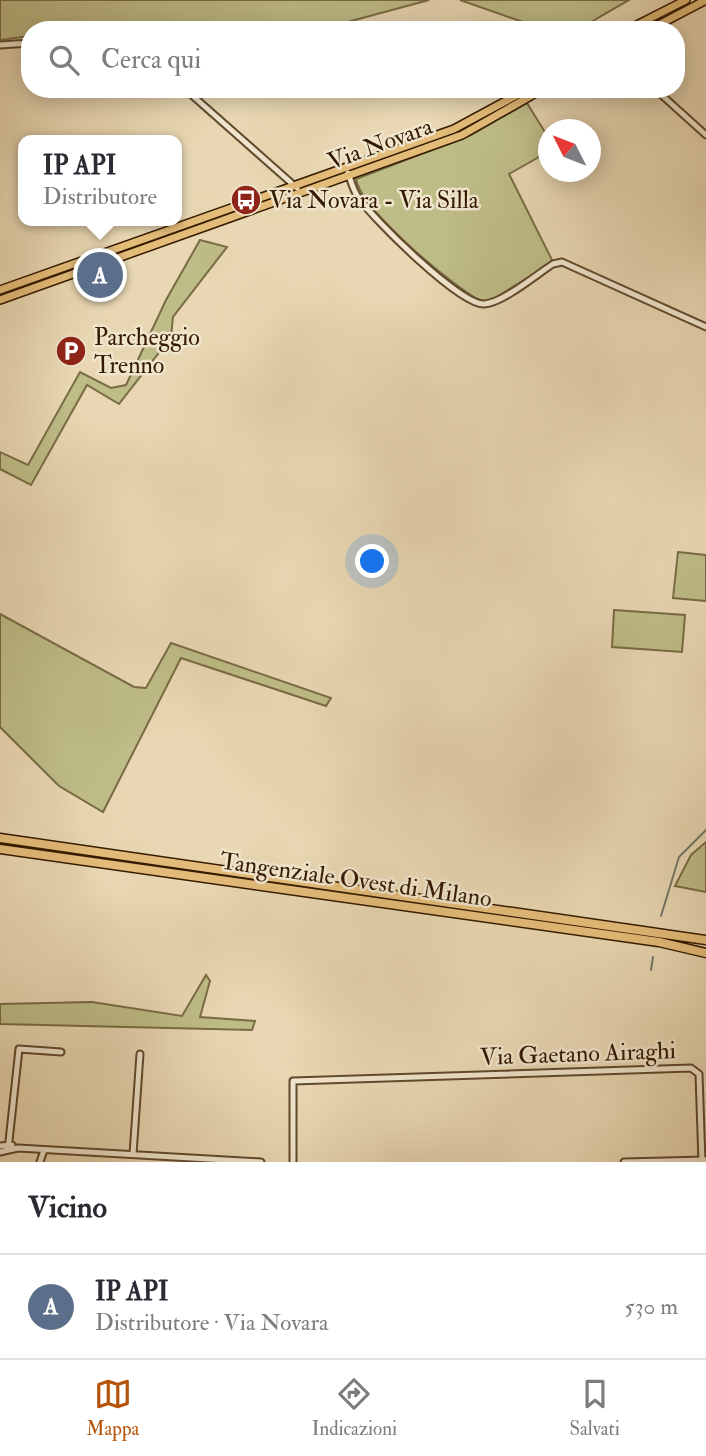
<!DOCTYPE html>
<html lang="it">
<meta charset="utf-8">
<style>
:root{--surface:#fff;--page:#f7f7f7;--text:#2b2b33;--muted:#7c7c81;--line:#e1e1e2;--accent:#b45309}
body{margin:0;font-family:"IM FELL Double Pica",serif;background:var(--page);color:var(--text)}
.compass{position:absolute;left:538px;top:119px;width:63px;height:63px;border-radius:50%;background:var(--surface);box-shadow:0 4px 18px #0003;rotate:312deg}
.you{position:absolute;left:373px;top:562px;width:24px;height:24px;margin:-18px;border:5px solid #fff;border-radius:50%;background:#1a73e8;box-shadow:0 0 0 10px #1a73e833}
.badge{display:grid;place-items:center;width:46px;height:46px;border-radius:50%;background:var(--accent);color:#fff;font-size:23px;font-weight:700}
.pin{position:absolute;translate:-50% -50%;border:4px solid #fff;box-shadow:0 2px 7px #0006}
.popup{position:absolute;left:18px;top:135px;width:164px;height:91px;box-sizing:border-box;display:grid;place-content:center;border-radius:14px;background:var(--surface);filter:drop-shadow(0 2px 5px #0005);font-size:23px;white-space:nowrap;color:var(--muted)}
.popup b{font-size:26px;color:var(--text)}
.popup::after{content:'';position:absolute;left:50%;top:100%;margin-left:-14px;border:14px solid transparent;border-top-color:var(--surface)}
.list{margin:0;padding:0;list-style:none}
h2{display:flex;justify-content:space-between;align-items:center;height:91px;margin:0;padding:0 28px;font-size:30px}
h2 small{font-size:23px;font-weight:400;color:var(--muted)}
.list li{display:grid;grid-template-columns:46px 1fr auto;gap:21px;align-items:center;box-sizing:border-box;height:105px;padding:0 28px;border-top:2px solid var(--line)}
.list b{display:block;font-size:26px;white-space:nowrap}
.list p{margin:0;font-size:23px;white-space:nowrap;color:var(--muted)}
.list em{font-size:23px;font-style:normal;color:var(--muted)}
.icon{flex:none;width:38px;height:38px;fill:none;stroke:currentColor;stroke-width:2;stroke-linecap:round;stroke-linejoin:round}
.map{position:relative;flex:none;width:706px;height:1162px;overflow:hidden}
.search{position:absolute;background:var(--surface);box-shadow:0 4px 18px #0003;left:21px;right:21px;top:21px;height:77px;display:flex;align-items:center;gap:18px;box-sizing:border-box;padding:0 24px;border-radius:28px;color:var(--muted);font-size:26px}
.sheet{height:196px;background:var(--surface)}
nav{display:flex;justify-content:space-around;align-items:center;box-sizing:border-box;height:98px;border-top:2px solid var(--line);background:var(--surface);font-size:19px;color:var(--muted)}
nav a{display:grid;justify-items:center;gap:4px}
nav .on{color:var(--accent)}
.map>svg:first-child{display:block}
.green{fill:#bebc87;stroke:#796b44;stroke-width:2}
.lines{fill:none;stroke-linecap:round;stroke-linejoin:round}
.stream{stroke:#72786e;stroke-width:2}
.minor-casing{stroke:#61492c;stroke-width:9}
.major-casing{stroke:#341a00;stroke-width:10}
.highway-casing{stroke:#341a00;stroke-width:11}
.minor{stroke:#f0e5cd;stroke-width:5}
.major{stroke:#e4bc79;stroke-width:7}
.highway{stroke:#e4bc79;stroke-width:8}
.labels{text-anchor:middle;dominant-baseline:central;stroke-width:5;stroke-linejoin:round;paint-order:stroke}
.street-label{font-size:24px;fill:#341a00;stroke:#f0e5cd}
.poi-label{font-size:24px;fill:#341a00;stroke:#f0e5cd;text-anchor:start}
</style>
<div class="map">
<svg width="706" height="1162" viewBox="0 0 706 1162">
<rect width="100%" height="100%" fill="#e8d7b2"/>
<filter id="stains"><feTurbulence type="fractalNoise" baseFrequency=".00286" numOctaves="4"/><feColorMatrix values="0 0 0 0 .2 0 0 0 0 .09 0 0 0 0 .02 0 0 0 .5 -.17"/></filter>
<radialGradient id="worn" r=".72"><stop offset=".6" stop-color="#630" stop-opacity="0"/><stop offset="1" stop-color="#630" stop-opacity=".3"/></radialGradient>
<path class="green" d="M0,0H429L318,30H130C121,25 47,30 30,30V36L0,40Z
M460,0H629L577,30H546Z
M527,103L548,137V152L509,174L553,262L492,300L482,302C452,286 361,210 356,179L471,135Z
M200,240L227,247L173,317L171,337L119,404L87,385L31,485L0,469V452L28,465L80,372L111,388L126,385L166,300Z
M678,552L706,555V601L673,598Z
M614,610L685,615L682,652L612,647Z
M0,614L134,687L146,688L171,643L331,698L326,706L181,658L103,812L59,786L0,727Z
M706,842V892L675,886L691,855Z
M206,975L210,981L200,1017L255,1021L252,1030L0,1024V1004L92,1002L182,1016Z"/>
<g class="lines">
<path class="stream" d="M661,916L679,857L706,830
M651,970L653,957"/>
<g class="minor-casing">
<path id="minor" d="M0,45L30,43
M185,89L297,188
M655,89L706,135
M348,173C351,181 353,190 358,197C373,219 460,305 484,304C503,303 537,274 553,264L562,262L706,327
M0,1146L12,1145
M8,1150L19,1049L61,1052
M0,1152L18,1148L261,1162
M133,1154L140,1054
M40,1162L44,1150
M293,1162V1081L691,1068L699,1074L702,1162
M624,1162L706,1160"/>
</g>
<g class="major-casing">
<path id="major" d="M627,30L686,0
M649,30L706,0
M0,290L454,129L528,89
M0,300L462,135L543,89"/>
</g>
<g class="highway-casing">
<path id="highway" d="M0,838L706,940
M0,849L659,942L706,953"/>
</g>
<use href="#minor" class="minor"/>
<use href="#major" class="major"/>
<use href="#highway" class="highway"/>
</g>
<defs>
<g id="bus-disc" transform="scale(1.575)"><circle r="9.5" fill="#8f2418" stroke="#f0e5cd"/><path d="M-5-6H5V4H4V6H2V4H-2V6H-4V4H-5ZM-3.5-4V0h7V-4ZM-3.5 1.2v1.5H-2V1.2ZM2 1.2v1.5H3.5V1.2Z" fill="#fff"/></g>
<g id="parking-disc" transform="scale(1.575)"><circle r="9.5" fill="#8f2418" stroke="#f0e5cd"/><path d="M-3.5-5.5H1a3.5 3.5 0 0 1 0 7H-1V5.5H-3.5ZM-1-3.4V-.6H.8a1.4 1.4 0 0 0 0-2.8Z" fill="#fff"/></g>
</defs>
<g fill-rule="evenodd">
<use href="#bus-disc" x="246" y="200"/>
<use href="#parking-disc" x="71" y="351"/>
</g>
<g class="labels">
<g class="street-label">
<text transform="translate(380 144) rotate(-20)">Via Novara</text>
<text transform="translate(356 880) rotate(8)">Tangenziale Ovest di Milano</text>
<text transform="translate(578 1054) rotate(-2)">Via Gaetano Airaghi</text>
</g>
<g class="poi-label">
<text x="269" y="200">Via Novara - Via Silla</text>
<text x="94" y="337">Parcheggio<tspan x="94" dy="28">Trenno</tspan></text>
</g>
</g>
<rect width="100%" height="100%" filter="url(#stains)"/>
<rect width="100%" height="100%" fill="url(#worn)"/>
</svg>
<svg class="compass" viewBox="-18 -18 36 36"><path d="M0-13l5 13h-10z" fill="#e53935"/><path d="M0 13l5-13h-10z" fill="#7c7c81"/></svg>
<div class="you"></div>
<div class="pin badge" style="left:100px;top:275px;background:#5c6f8a">A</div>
<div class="popup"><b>IP API</b>Distributore</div>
<div class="search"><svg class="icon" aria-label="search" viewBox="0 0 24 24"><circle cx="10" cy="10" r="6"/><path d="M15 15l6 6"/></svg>Cerca qui</div>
</div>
<section class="sheet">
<h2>Vicino<small></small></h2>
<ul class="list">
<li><span class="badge" style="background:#5c6f8a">A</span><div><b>IP API</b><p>Distributore · Via Novara</p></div><em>530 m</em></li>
</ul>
</section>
<nav>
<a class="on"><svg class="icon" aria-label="map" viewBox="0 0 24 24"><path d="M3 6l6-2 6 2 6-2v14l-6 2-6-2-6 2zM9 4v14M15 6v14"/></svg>Mappa</a>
<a><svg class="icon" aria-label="directions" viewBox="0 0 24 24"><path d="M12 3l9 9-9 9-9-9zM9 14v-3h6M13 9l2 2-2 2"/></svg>Indicazioni</a>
<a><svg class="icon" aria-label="saved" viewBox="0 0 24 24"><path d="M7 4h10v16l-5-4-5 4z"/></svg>Salvati</a>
</nav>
